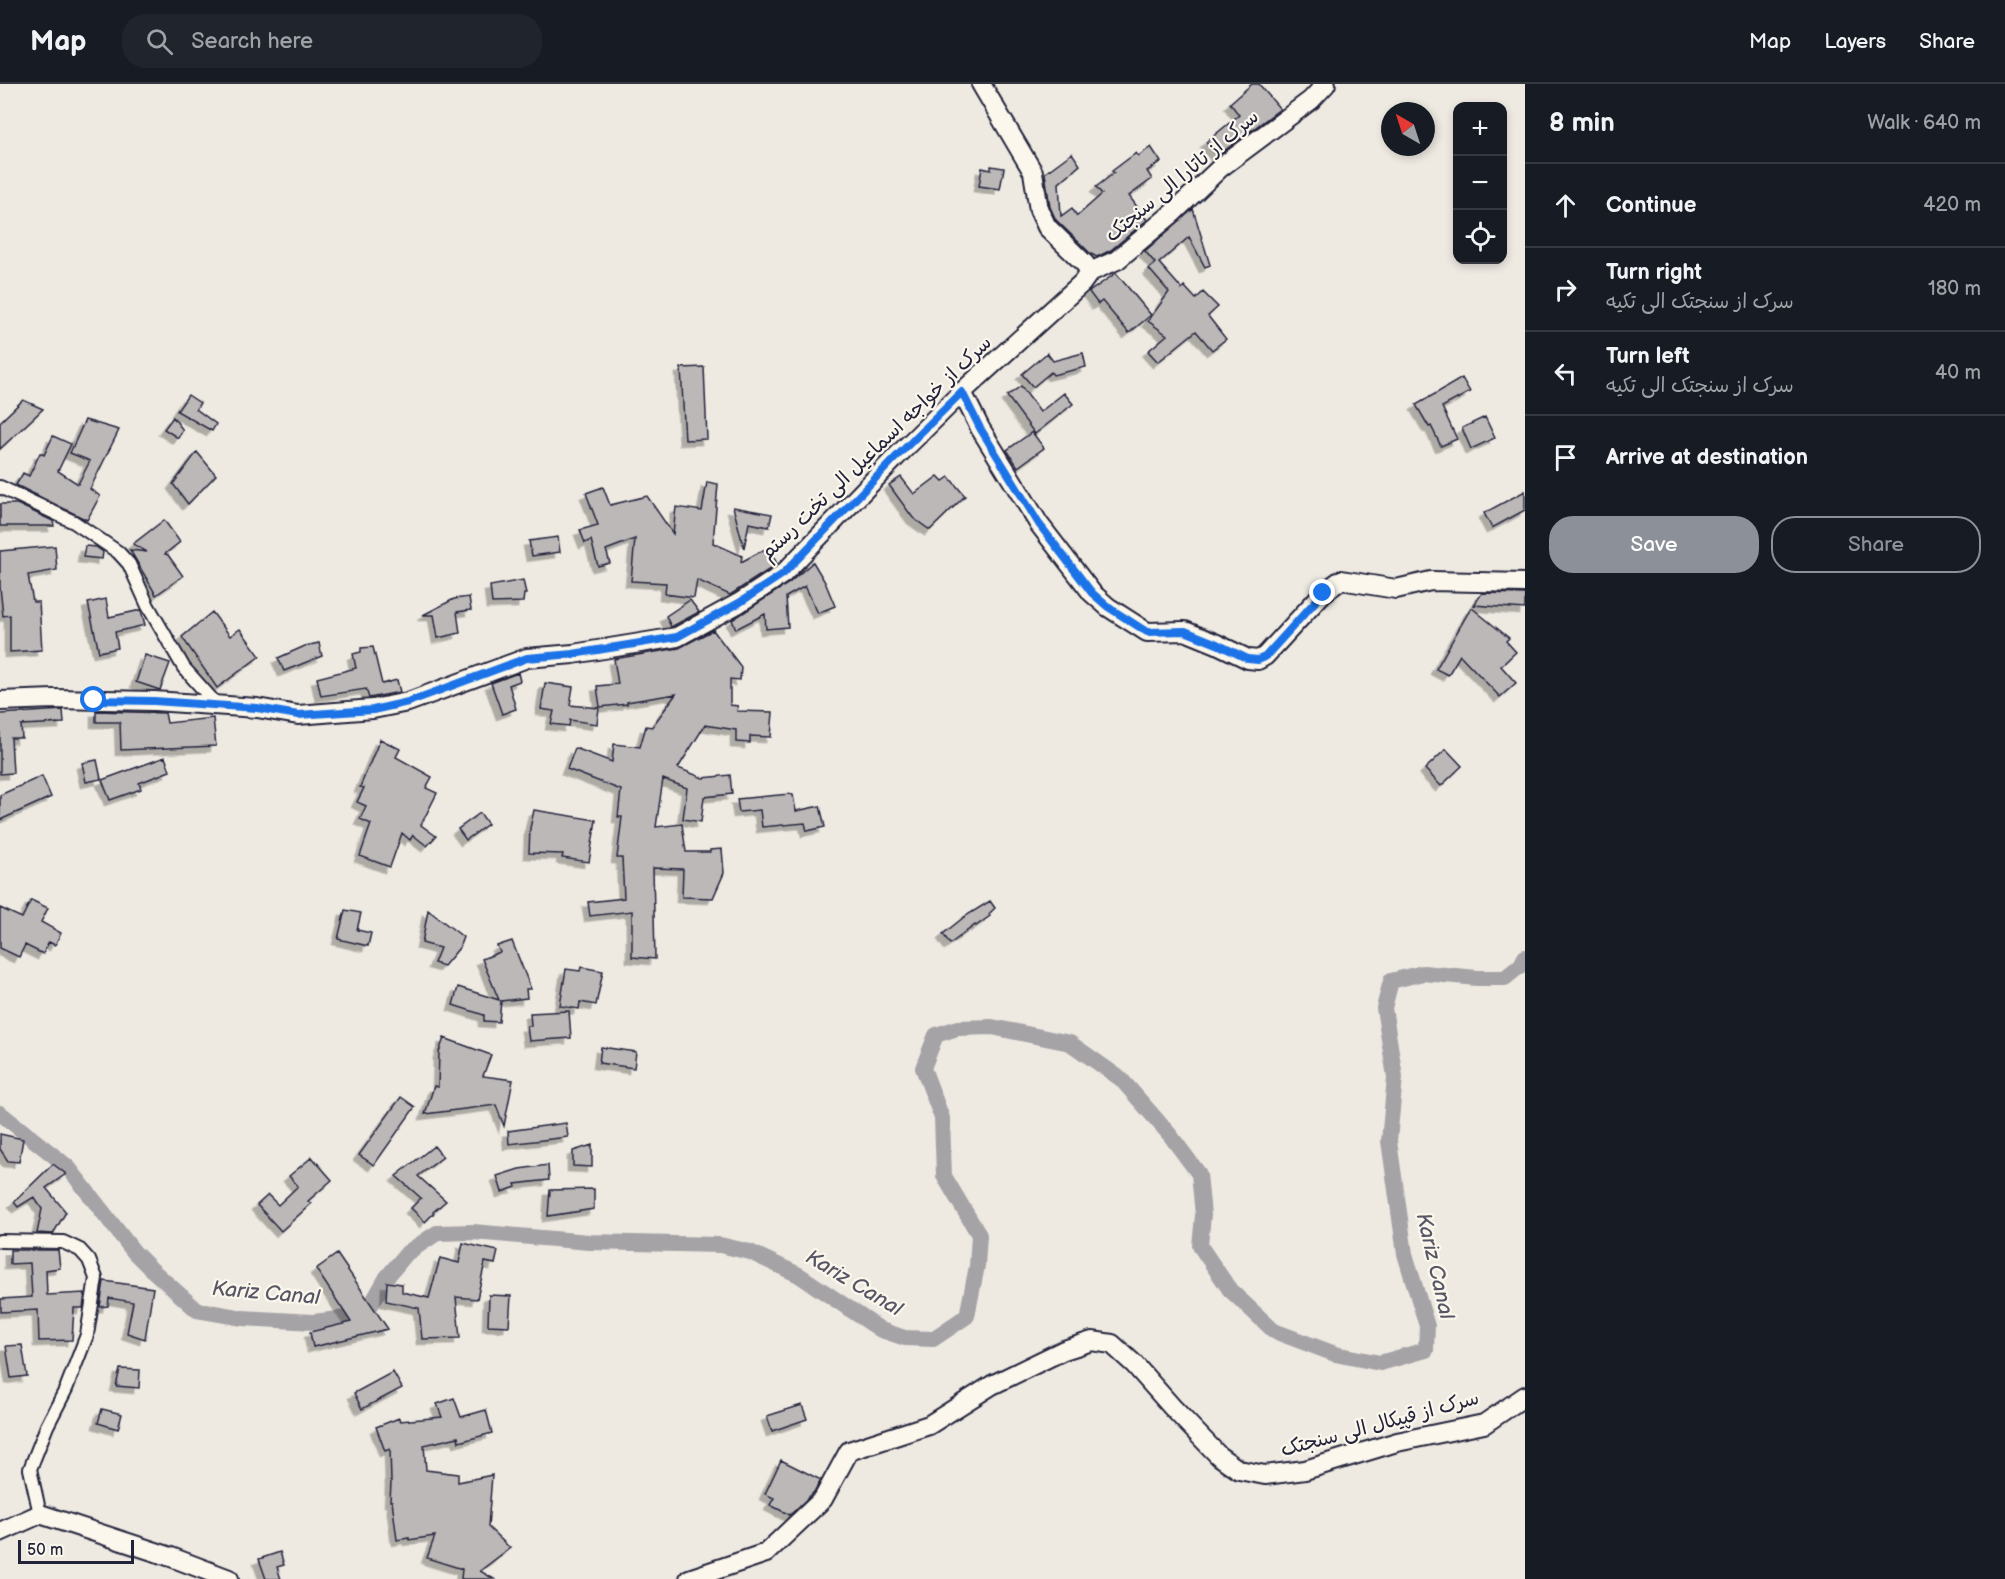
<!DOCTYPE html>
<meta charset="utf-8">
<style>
:root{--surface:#171b24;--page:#20242c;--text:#f1f3f6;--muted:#9ea1a6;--line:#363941;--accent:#8c9099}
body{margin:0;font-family:"Balsamiq Sans","Playpen Sans Arabic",sans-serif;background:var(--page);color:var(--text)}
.controls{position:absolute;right:18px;top:18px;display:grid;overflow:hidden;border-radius:12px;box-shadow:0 3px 9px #0003}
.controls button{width:54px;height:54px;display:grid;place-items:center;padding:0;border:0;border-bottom:2px solid var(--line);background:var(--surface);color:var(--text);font:30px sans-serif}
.compass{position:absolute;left:1381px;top:18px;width:54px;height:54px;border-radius:50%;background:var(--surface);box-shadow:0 3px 9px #0003;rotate:321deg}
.scale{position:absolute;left:18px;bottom:15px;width:116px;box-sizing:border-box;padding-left:6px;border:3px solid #22223b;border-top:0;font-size:16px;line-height:21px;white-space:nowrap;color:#22223b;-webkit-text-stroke:4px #fbf7ec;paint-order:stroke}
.stop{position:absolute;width:18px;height:18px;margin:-14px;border:4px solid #1a73e8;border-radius:50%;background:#fff}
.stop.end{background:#1a73e8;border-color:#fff;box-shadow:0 2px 6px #0008}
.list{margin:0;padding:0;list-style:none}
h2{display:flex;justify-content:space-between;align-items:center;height:78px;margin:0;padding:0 24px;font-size:26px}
h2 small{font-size:20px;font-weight:400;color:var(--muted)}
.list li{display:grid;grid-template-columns:39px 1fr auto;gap:18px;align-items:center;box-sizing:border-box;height:84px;padding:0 24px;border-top:2px solid var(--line)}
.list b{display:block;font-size:22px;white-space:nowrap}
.list p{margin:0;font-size:20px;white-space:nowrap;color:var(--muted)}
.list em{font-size:20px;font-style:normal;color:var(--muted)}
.actions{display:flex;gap:12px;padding:18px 24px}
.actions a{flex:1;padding:14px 0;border:2px solid var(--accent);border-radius:24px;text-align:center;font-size:21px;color:var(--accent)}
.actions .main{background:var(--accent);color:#fff}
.icon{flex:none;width:33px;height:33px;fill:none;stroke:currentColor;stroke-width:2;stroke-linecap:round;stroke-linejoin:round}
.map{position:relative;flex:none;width:1525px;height:1495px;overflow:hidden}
header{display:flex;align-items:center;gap:36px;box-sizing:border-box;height:84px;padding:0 30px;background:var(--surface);border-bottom:2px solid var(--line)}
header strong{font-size:28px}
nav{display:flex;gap:33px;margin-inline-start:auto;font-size:21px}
.search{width:420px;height:54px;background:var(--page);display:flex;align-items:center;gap:15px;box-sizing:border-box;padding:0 21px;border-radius:24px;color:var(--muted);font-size:22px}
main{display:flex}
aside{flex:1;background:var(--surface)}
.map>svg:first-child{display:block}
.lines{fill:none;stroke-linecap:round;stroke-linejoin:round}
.canal{stroke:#a6a3a7;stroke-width:16}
.building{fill:#bcb8b8;stroke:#22223b;stroke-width:1.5;filter:url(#shadow)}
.street-casing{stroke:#22223b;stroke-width:16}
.secondary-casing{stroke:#22223b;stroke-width:22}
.street{stroke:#fbf7ec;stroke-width:12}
.secondary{stroke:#fbf7ec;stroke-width:18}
.route{stroke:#1a73e8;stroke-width:8}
.labels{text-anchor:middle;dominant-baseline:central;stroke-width:4.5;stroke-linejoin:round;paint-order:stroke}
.street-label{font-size:20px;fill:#22223b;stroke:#fbf7ec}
.water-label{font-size:21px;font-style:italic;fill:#575666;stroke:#fbf7ec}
</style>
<header>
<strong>Map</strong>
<div class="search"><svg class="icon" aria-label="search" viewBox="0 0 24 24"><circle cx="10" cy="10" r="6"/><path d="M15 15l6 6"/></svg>Search here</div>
<nav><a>Map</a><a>Layers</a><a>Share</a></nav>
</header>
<main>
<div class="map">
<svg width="1525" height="1495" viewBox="0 0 1525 1495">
<defs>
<filter id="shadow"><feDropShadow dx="-5.5" dy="5.5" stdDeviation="0" flood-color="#0004"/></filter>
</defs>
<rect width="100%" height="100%" fill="#eeeae2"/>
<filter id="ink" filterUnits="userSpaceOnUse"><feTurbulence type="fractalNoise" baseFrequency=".0167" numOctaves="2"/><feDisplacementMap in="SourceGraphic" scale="12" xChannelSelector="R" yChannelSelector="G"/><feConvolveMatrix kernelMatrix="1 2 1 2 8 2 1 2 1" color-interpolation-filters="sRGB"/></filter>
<g filter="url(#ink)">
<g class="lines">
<path class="canal" d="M0,1029L68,1083L134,1168L151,1185L197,1226L243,1234L313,1238L355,1233L371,1221L387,1193L407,1169L437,1149L473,1148L589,1158L720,1161L750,1168L799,1191L881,1246L905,1254L933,1255L967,1232L977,1182L979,1151L944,1092L942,1034L923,984L936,951L958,944L992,943L1070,959L1121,995L1170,1051L1199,1090L1203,1131L1200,1162L1230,1206L1274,1247L1335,1270L1380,1279L1426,1266L1427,1242L1405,1170L1389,1057L1395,993L1384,924L1391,897L1423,889L1477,894H1505L1521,881L1525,873"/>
</g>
<path class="building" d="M1252,0H1259L1280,25L1217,72L1206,58L1239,31L1230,19Z
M1151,63L1161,78L1147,87L1152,95L1129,112L1147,136L1111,166L1097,173L1091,170L1056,136L1050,123L1045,89L1072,69L1080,81L1059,99L1061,132L1072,124L1077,132L1102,110L1096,103L1114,89L1112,87L1136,69L1138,72Z
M991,82L1004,84L1000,105L979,102L982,84L991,86Z
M1193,125L1210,181L1205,183L1189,153L1159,179L1182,205L1184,202L1196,215L1203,208L1218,223L1208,232L1226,255L1212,266L1196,247L1158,278L1148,267L1167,251L1148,237L1169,208L1149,185L1155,179L1145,167Z
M1116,189L1151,231L1129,249L1102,217L1098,220L1089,208Z
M1047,269L1053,277L1083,269L1086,283L1053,291L1051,288L1033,303L1022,290Z
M704,283L707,355L685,356L681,284Z
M1462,294L1470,308L1442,323L1457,355L1441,362L1431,342L1429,343L1416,321Z
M1021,302L1040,328L1064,309L1073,320L1035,350L1007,312Z
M188,311L200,319L196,325L216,340L212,347L177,327Z
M23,316L43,325L0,365V338Z
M173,333L183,346L178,354L164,345Z
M1485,333L1495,354L1471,365L1462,344Z
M85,336L119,346L90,405L100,412L87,436L16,401L23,389L29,392L40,369L44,371L53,352L71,360L58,387L78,400L90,377L70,369Z
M1032,348L1044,364L1018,383L1007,366Z
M197,368L216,391L188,420L173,400Z
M938,392L943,397L949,393L965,412L930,446L913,434L889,401L901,393L914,410Z
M707,398L718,400L713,459L742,472L741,478L769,463L777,480L776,481L730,511L697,496L694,514L665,510L666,499L631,497L635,455L606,466L610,479L598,482L591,456L585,459L580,446L598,441L586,409L603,403L610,421L647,412L673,450L676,423L702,427Z
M1525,407V426L1492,444L1484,429Z
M0,420H17L53,437L54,442H0Z
M733,423L772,430L769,443L749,439L744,464Z
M164,436L180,458L165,470L168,471L183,492L156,511L130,466L147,468L133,460Z
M558,453L560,468L532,472L529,457Z
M55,462L57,486L28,491L33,518H39L42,566L10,568V531L3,532L0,503V467Z
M85,462L96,463L103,468L102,475L83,473Z
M813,478L825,498L835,522L818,529L805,502L786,513L788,543L766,545L765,530L736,545L732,536L789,499Z
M523,496L526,510H524L523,518L492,519L490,502Z
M1482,509L1525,510V525L1474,521Z
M469,513L471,526L457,528L460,549L438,554L434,531H423L454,515Z
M106,515L109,533L141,526L145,541L115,548L118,564L99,568L88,519Z
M690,516L699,528L671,543L666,532Z
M1472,524L1509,554L1506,557L1516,568L1501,582L1516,599L1500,613L1460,571L1448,591L1436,585L1468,529Z
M212,528L230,552L240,545L260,572L217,604L182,553Z
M713,546L741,583L740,596L730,595V621L738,622L737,627L773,628L771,653L750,652V659L736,658V646L705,641L678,684L703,694L730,691L732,710L704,713L701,738L683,735L687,704L663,695L656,743L682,740L686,768H710V766L722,765L724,789L713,814L682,813L683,785L653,784L655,875L632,873V827L590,832L588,818L624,814L622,774H617L622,733H618L621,706L567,685L575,664L612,678L614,660L640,663L646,642L652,643L676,610L627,618V620L600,623L597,602L618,600L614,575L679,564Z
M319,559L322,572L284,587L278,574L305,562Z
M373,563L382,600L397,596L400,608L369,614L366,605L321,612L317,594L356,584L353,570L361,568V564Z
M145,571L170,579L160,606L136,598Z
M518,589L520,597L509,601L516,625L502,630L491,599Z
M545,599L573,603L570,621L599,624L597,640L570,636L569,642L551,640L554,627L541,625Z
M63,626L64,639L21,641L22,654H11L13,689L0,690V630Z
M96,627L165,629L167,639L213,634L216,662L121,666L120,638H96Z
M380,655L400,665L396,673L432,693L426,704L437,709L421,741L436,752L427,762L413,751L410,756L402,749L390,783L360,772L371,740L360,735L366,722L357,718L364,704L360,703Z
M1446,665L1462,682L1441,702L1425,685Z
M165,673L170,687L139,699L141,705L110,716L102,696Z
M97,676L101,695L86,698L82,679Z
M42,692L51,713L0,736V711Z
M790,710L793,711L796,727L820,722L825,743L807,747L805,739L762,743L760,726L739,728L737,715Z
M534,726L596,736L589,778L562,774L563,770L529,769L530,744Z
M480,729L488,740L466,756L458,745Z
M31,816L48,824L41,838L61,849L55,861L49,858L43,870L25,861L19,873L0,864V824L22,834Z
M990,817L995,824L989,830L990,832L976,842L975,841L950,860L943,850L964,833Z
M345,826L361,829L357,846L371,849L368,862L338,855Z
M428,826L463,853L459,864L444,882L434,879L440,864L422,859Z
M512,857L531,905H526L527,914L501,917L499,938L484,937V931L453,921L458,903L499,916L482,875L500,868L497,862Z
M581,883L603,887L596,921L580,918L579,925L560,922L566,885L580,887Z
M569,927L571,954L529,957L527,942H531L530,929Z
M444,954L491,971L483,992L513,996L504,1042L496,1021L425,1030L434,1002L438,1003L439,968Z
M601,963L636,968L634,984L599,979Z
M401,1013L415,1023L374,1081L359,1071Z
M566,1039L568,1053L509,1060L508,1047Z
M0,1050L23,1055L19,1078L8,1077L0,1065Z
M592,1061V1083L573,1082V1067Z
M434,1062L443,1073L418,1092L446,1117L433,1128L434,1129L425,1138L411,1124L421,1114L396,1092Z
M312,1073L332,1096L308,1117L311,1120L281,1147L257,1121L268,1111L278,1121L298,1102L289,1092Z
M53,1080L66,1090L46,1104L66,1128L53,1150L37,1149L42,1125L34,1113L18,1123L14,1118Z
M548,1081L549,1096L515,1100L516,1103L502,1108L497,1092L519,1085Z
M594,1105V1125L548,1132L550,1106Z
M463,1159L498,1167L495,1180L485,1178L477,1215L456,1213L460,1254L422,1255L419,1224L386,1217L387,1198L402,1200V1208L429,1214L440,1174L459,1179Z
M10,1166H58L60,1184L46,1186L47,1211L85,1209L83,1224H74L72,1256L39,1257L38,1226L1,1228V1215L32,1213L30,1179L10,1180Z
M337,1170L388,1245L313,1263L310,1248L351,1238L316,1185Z
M104,1197L153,1204L145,1255L127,1249L133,1218L109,1214L108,1222L100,1223Z
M489,1211L511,1212L509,1242L488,1241Z
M22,1261L27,1292L11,1294L6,1262Z
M120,1285L140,1286L139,1304L116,1302Z
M393,1288L402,1304L362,1325L354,1309Z
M454,1314L461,1333L486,1326L492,1349L459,1358L458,1353L424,1361L426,1386L458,1390V1398L492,1391L488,1443L510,1464L480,1487L494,1495H461L462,1485L427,1474L435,1452L409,1456V1454L397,1456L392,1417H390L391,1398L390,1365L385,1367L376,1343L399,1334L400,1337L442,1333L437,1320Z
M802,1321L807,1335L772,1347L767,1332Z
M102,1325L122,1330L118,1345L98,1339Z
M781,1376L821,1396L814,1408L790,1431L770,1421L774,1414L765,1410Z
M280,1468L284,1481L277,1483L281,1495H266L259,1475Z"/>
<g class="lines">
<g class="street-casing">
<path id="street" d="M0,403L74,438L118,468L129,480L148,522L184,584L217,621
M0,1157L63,1158L80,1166L89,1176L96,1194L87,1251L66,1305L47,1342L30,1385L40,1430"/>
</g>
<g class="secondary-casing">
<path id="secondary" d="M1090,188L1117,176L1174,128L1220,84L1311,16L1326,0
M962,308L980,344L1039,440L1092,509L1108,523L1147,548L1185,547L1217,560L1248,575L1258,576L1265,572L1323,509L1341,496L1396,505L1431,497L1525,499
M0,617L54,615L154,617L257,624L298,631L373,625L408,618L527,574L573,570L677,553L739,519L783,490L896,373L962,308L1082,199L1090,188L1085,180L1047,143L1039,126L1033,88L981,0
M0,1448L40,1430L171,1473L229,1495
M689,1495L766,1469L823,1415L849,1367L929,1341L992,1301L1064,1266L1092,1257L1112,1260L1134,1280L1172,1323L1219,1372L1239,1386L1265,1391L1305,1386L1397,1358L1484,1340L1525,1312"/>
</g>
<use href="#street" class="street"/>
<use href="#secondary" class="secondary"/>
</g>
</g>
<g class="lines" filter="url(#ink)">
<path class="route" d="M94,616L154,617L257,624L298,631L373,626L408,618L527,574L573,570L677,553L739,519L783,490L896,373L962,308L980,344L1039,440L1092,509L1108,523L1147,548L1185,547L1217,560L1248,575L1258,576L1265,573L1323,509"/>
</g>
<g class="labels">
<g class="street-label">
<text transform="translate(1182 92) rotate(-40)">سرک از تاتارا الی سنجتک</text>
<text transform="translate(876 364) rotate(-44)">سرک از خواجه اسماعیل الی تخت رستم</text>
<text transform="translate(1380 1340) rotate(-15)">سرک از قپیکال الی سنجتک</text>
</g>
<g class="water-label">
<text transform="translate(1435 1182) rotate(77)">Kariz Canal</text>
<text transform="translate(854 1199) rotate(31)">Kariz Canal</text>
<text transform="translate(266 1209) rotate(5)">Kariz Canal</text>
</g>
</g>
</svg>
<div class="controls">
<button>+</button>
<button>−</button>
<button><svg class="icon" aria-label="locate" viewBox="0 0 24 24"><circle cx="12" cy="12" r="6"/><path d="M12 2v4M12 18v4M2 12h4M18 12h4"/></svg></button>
</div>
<svg class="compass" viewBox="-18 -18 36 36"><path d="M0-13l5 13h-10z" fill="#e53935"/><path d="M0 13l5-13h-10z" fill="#9ea1a6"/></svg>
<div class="scale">50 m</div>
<div class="stop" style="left:94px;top:616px"></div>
<div class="stop end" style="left:1323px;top:509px"></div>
</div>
<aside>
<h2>8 min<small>Walk · 640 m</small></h2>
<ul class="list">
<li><svg class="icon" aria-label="ahead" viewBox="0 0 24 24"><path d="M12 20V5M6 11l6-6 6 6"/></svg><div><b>Continue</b></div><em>420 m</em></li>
<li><svg class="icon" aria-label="right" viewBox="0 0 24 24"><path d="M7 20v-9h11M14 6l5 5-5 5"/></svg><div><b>Turn right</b><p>سرک از سنجتک الی تکیه</p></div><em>180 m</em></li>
<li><svg class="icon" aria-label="left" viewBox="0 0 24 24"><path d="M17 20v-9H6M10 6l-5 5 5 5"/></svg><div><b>Turn left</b><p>سرک از سنجتک الی تکیه</p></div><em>40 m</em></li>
<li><svg class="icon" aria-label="arrive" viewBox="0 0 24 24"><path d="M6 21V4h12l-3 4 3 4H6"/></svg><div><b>Arrive at destination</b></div></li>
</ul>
<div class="actions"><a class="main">Save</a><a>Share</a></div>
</aside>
</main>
